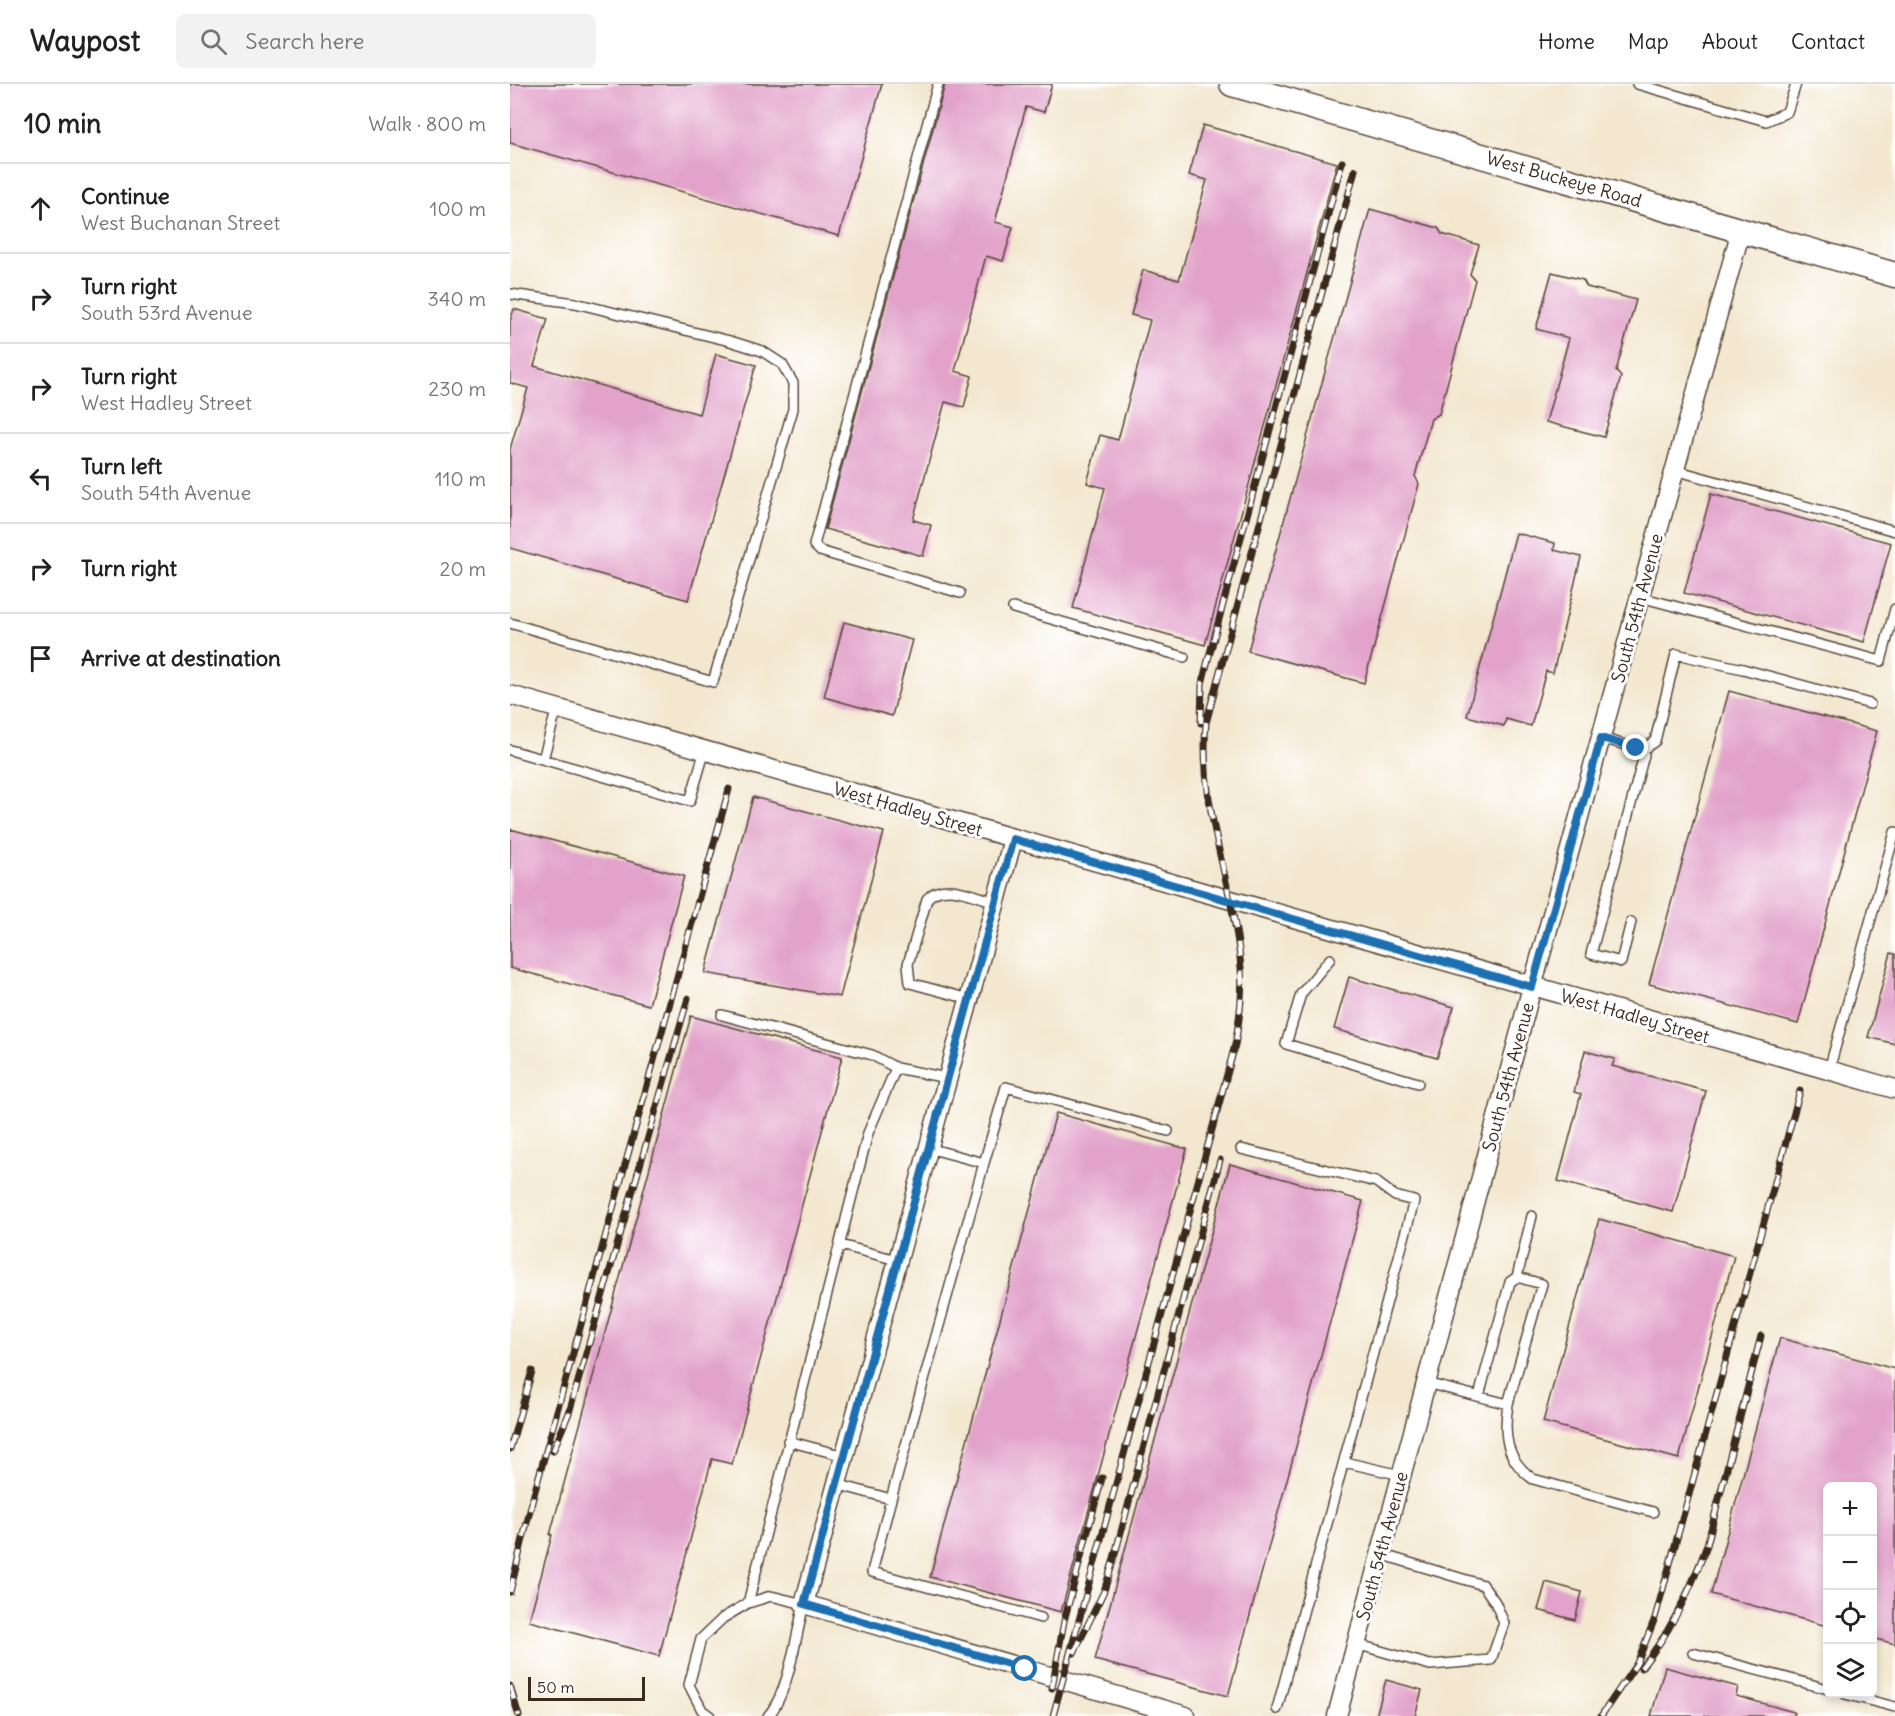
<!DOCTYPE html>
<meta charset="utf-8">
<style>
:root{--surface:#fff;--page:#f2f2f2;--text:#222;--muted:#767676;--line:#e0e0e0}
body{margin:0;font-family:Delius,sans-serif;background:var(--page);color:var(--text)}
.controls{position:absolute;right:18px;bottom:18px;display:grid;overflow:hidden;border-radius:9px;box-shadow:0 3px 9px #0003}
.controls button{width:54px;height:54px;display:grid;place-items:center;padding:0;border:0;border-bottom:2px solid var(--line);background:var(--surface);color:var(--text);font:30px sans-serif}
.scale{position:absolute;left:18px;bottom:15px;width:117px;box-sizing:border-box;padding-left:6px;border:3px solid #3b2a1e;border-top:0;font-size:16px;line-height:21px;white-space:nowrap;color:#3b2a1e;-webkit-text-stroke:4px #fff;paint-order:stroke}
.stop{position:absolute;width:18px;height:18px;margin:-14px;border:4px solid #1f6fb2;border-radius:50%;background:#fff}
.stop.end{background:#1f6fb2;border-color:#fff;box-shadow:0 2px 6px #0008}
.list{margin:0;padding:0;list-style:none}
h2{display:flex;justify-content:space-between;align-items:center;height:78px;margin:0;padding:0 24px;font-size:26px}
h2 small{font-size:20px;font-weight:400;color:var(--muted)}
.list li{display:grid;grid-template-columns:39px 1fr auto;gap:18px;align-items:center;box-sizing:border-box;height:90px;padding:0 24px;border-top:2px solid var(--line)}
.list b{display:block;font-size:22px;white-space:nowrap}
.list p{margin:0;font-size:20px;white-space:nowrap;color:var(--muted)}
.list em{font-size:20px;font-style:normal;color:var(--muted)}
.icon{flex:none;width:33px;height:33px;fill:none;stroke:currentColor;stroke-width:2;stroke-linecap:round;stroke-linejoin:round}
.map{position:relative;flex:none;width:1385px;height:1632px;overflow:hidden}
header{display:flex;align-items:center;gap:36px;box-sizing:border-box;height:84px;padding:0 30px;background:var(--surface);border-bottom:2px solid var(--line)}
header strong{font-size:28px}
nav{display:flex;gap:33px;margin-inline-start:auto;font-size:21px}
.search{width:420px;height:54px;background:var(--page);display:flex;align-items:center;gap:15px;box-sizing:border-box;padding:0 21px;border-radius:9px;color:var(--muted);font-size:22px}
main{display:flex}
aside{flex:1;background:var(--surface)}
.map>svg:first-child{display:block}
.building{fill:#e2a2ca}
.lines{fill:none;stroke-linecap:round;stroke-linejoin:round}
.lane-casing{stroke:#574639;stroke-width:12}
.street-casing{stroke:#574639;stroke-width:21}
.secondary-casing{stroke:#574639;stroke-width:27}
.lane{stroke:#fff;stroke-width:9}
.street{stroke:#fff;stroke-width:18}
.secondary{stroke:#fff;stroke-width:24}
.rail-casing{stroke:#3b2a1e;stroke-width:7}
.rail{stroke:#fff;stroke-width:4.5;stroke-dasharray:14;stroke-linecap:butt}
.route{stroke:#1f6fb2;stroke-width:8}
.labels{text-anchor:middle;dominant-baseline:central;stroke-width:6;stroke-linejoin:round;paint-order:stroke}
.street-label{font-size:18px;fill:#3b2a1e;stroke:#fff}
</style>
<header>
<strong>Waypost</strong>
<div class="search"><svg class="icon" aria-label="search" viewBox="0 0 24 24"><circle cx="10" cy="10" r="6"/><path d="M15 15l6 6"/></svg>Search here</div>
<nav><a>Home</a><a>Map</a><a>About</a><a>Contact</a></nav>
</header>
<main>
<aside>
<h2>10 min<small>Walk · 800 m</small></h2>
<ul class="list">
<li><svg class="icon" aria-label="ahead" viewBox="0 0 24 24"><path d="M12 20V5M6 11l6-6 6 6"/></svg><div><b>Continue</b><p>West Buchanan Street</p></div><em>100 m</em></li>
<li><svg class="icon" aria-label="right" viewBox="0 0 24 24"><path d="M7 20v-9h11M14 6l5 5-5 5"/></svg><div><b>Turn right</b><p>South 53rd Avenue</p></div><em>340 m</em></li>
<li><svg class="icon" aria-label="right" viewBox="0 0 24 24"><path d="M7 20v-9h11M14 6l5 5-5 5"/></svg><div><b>Turn right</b><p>West Hadley Street</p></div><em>230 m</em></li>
<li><svg class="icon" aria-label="left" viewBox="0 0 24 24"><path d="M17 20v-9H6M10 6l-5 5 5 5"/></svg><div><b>Turn left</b><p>South 54th Avenue</p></div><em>110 m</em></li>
<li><svg class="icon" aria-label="right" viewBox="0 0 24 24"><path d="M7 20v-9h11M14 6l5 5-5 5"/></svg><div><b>Turn right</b></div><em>20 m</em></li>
<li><svg class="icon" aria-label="arrive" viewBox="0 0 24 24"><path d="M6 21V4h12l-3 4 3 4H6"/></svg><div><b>Arrive at destination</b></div></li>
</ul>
</aside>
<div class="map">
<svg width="1385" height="1632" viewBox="0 0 1385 1632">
<rect width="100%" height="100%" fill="#fff"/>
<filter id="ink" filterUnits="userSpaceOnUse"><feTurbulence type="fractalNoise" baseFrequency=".0167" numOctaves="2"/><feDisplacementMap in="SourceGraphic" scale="12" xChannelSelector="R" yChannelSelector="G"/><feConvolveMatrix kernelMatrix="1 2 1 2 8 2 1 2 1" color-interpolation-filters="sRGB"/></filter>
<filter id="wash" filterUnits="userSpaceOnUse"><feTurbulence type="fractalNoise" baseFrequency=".008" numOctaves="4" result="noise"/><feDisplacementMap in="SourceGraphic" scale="24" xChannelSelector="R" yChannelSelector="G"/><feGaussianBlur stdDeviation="1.35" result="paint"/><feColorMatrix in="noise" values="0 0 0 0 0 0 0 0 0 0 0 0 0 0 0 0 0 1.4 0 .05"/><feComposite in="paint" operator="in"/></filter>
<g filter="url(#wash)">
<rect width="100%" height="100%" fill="#f3e7cf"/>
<g id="blocks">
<path class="building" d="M0,0H372L329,152L0,59Z
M435,0H542L534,28L516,23L485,138L503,143L493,177L476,172L445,287L462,292L454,323L435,318L403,436L421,441L413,472L315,445Z
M693,41L827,79L695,561L563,524L595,404L577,399L590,351L608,356L640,236L621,231L633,186L669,196L697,96L679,91Z
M860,125L928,144L932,150L969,161L960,190L965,196L929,330L921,335L905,392L909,400L854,599L738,567Z
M1042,188L1073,196L1077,203L1126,216L1106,287L1111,293L1094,353L1036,338L1059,254L1026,245Z
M4,225L38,235L24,282L189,330L206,270L246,281L178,516L0,464V365L18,304L0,299V237Z
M1201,410L1381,459L1354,558L1174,509Z
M1006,449L1045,459L1044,466L1071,473L1043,589L1036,587L1021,642L996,635L994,642L957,632Z
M334,538L402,556L382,632L314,613Z
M1219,607L1367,647L1288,940L1139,900Z
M243,713L374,748L330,913L195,889Z
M0,745L174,792L139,921L0,884Z
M1381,869L1385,870V960L1358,953Z
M839,893L944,923L927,974L824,945Z
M181,932L332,973L222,1380L202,1375L149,1572L19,1537L42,1451H40Z
M1075,967L1105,975L1102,982L1196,1007L1163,1128L1048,1097L1071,1010L1064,1008Z
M546,1029L677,1065L551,1528L420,1493Z
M720,1080L853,1117L718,1612L585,1576Z
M1089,1135L1224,1172L1169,1375L1033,1338Z
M1270,1254L1385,1285V1560L1362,1554V1402H1317V1542L1201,1510Z
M1036,1498L1072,1508L1065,1536L1028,1526Z
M1155,1583L1228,1603L1226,1612L1284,1628V1632H1141Z
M876,1596L912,1606L905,1632H866Z"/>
</g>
</g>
<g filter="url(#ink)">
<use href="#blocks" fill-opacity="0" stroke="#574639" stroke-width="1.5"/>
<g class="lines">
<g class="lane-casing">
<path id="lane" d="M428,0L304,461L310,467L450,509
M1127,0L1256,37L1277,28L1286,0
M0,210L65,219L220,257L252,267L272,280L283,299V325L203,598L0,539
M1165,386L1385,447
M1130,513L1371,577L1385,525
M503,524L674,573
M1091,654L1126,664L1134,671L1081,870L1111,878L1121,838
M0,666L180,717L195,666
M1131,667L1145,657L1166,570L1233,585L1360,620
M33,675L47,624
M820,875L791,910L776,960L908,999
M459,915L400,899L398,880L417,815C432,796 465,812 485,818
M212,931L362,971L386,984
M1319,986L1385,748
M731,1065L866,1098L885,1112L904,1117L767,1625
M474,1079L496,1003L658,1047
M330,1161L387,1176
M916,1299L998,1320L1032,1200L1007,1193L1022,1132
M969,1312L1000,1198L1007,1193
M998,1320C993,1351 996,1376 1023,1395L1143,1428
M278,1357L334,1372
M834,1378L891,1391
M326,1400L381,1415L474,1079L418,1064
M381,1415L362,1488L531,1534
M238,1519L358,1049L386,984L437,994
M846,1560L920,1581L981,1576L994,1539L985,1518L973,1501L870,1470
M1183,1569L1318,1605
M1335,1610L1385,1623
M200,1632L192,1626L179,1601L191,1555L213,1534L238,1519L261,1512L294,1520C286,1551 279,1609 258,1632"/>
</g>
<g class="street-casing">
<path id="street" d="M0,611L1385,1005
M503,755L294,1520L676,1632
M827,1632L1022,903L1231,146"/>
</g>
<g class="secondary-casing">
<path id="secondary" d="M722,0L1385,191"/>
</g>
<use href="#lane" class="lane"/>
<use href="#street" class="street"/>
<use href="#secondary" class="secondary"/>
<g class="rail-casing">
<path id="rail" d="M691,639L692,600L697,580L832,78
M0,1365L22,1287
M43,1367L59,1329L178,914
M0,1508L23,1414L219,705
M564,1569L594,1507L603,1478L710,1076
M1131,1584C1161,1548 1181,1505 1197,1461L1251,1252
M0,1602L9,1632
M542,1604L554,1537L592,1394
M543,1632L725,961C730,932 734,903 730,874C721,793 689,723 696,639L845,86
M1091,1632L1127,1579L1145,1534L1290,1007"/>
</g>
<use href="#rail" class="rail"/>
</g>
</g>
<g class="lines" filter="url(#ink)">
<path class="route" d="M515,1585L294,1520L503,755L1022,903L1091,654L1126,664"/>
</g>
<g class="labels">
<g class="street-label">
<text transform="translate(1054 95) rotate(16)">West Buckeye Road</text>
<text transform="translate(1127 524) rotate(-75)">South 54th Avenue</text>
<text transform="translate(398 725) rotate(16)">West Hadley Street</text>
<text transform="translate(1125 932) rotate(16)">West Hadley Street</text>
<text transform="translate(998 993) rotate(-75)">South 54th Avenue</text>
<text transform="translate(872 1462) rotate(-75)">South 54th Avenue</text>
</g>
</g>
</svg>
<div class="controls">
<button>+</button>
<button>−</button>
<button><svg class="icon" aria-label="locate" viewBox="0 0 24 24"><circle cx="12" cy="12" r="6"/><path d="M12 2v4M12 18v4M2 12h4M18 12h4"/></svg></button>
<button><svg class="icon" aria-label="layers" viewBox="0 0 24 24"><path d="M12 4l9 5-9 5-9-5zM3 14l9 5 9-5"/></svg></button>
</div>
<div class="scale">50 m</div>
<div class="stop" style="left:515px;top:1585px"></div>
<div class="stop end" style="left:1126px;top:664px"></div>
</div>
</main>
